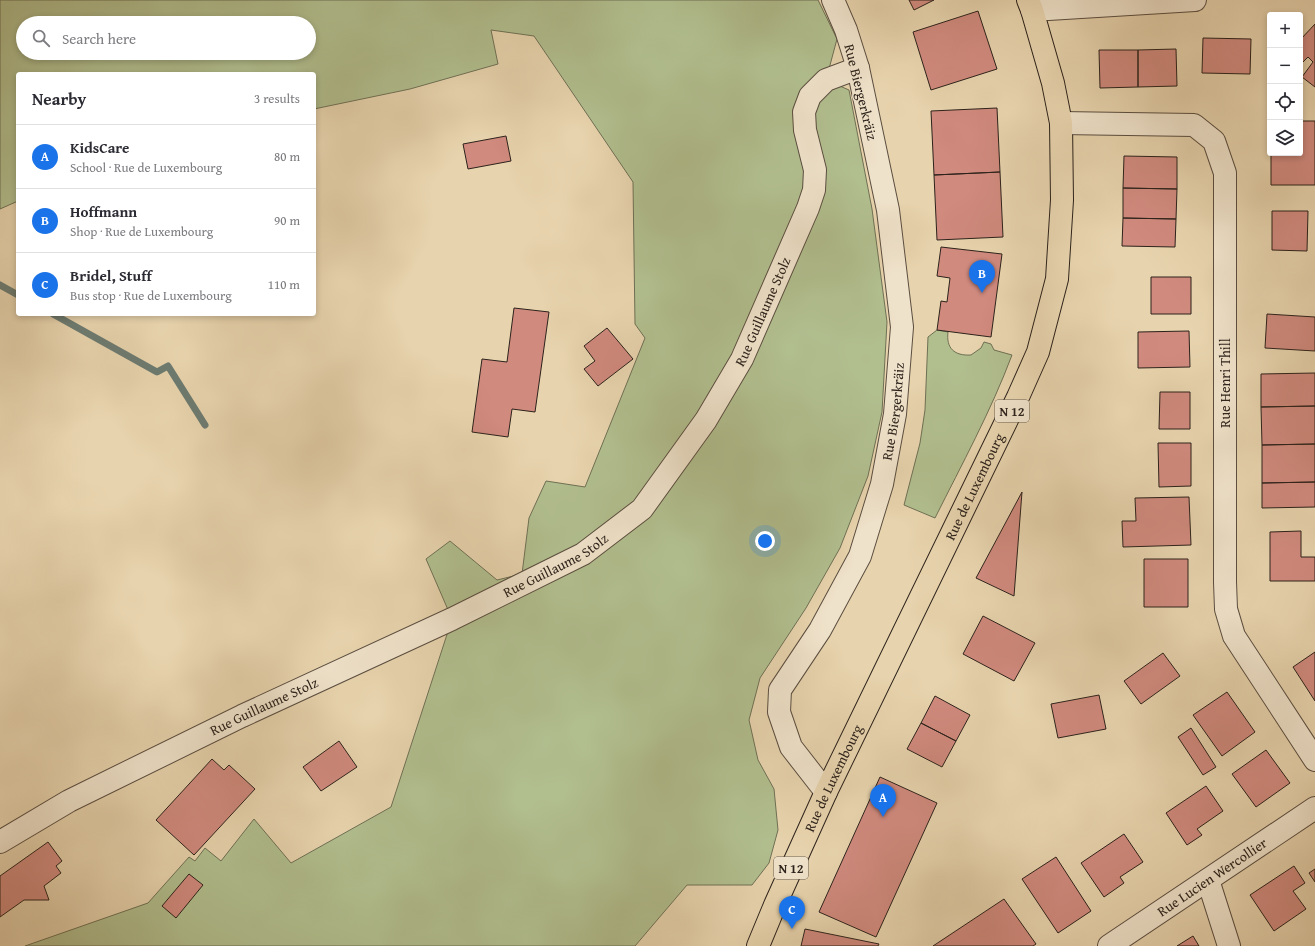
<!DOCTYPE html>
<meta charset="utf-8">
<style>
:root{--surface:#fff;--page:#f2f2f3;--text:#2b2b33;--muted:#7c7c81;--line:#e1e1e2;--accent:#1a73e8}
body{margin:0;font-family:"Gentium Book Plus",serif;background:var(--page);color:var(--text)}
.controls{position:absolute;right:12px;top:12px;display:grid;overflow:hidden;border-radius:4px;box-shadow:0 2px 6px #0003}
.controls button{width:36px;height:36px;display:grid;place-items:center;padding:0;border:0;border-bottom:1px solid var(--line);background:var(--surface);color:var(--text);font:20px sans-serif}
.you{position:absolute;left:765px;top:541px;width:14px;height:14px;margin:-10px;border:3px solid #fff;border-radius:50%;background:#1a73e8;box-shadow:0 0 0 6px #1a73e833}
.badge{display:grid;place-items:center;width:26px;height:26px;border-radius:50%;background:var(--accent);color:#fff;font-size:13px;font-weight:700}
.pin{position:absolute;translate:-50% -33px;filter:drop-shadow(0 1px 2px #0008)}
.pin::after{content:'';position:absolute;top:21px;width:14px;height:12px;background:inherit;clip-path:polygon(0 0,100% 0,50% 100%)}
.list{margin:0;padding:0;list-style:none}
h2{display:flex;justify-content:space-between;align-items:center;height:52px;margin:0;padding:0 16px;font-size:17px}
h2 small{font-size:13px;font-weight:400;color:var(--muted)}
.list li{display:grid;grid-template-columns:26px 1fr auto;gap:12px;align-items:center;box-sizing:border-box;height:64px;padding:0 16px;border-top:1px solid var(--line)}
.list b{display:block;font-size:15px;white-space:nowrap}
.list p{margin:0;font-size:13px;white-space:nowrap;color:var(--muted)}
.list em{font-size:13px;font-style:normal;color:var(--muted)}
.icon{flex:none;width:22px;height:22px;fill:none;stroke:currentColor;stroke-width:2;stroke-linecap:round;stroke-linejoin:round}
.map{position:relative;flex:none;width:1315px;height:946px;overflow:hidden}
.search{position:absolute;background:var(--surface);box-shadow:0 2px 6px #0003;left:16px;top:16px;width:300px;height:44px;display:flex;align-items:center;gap:10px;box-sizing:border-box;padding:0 14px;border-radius:22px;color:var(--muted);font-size:15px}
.panel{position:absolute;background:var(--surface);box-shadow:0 2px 6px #0003;left:16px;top:72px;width:300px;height:244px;border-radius:4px}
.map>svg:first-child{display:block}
.green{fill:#b1be8e;stroke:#6e7054;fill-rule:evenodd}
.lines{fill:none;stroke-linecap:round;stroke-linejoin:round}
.stream{stroke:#6c7b71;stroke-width:7}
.building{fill:#d08a7e;stroke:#2c221b}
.street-casing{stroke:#5b4e40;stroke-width:24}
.primary-casing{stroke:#2c221b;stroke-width:24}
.street{stroke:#efe2ca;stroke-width:22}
.primary{stroke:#e7d3ad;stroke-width:22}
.labels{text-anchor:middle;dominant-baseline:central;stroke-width:3;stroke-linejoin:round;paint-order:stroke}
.shield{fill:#efe2ca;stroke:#665c50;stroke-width:1}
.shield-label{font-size:13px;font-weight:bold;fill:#2c221b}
.street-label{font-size:14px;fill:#2c221b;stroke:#efe2ca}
</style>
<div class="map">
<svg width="1315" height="946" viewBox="0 0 1315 946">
<rect width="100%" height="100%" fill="#e7d3ad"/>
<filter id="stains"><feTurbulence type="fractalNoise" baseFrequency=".005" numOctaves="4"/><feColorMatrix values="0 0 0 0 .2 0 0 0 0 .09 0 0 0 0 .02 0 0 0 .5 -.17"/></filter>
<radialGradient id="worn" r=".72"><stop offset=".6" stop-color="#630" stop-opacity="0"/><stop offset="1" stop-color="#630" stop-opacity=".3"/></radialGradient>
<path class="green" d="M0,0H818L837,39L826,80L849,90L872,209L887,322L882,412L868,476L840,548L806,608L760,678L749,720L758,760L774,789L778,830L769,863L752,885H687L635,946H25L148,903L189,857L195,861L205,848L221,861L254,819L291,863L391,807L452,619L426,559L450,541L497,580L522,574L529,518L546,481L585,487L645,338L635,324L633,182L534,36L491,30L498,64L410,89L314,109V74H18V201L0,209ZM23,23H309V53H23Z
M937,330L948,332C946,348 954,356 971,355L981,348L984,342L991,344L994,350L1012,355C991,411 962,464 935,518L904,505L920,443L925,410L928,337Z"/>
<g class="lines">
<path class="stream" d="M0,285L18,295
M53,314L157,372L168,366L205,425"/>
</g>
<path class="building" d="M909,0H934L914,10Z
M978,11L997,69L931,90L913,32Z
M1315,24V87L1302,77L1313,62L1308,57L1300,65V40Z
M1203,38L1251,39L1250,74L1202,73Z
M1176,49L1177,86L1138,87V50Z
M1099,50H1138V87L1100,88Z
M997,108L1000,172L934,175L931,111Z
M1300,121H1315V185H1271V153H1300Z
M506,136L511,161L468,169L463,144Z
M1124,156L1177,157V189L1123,188Z
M1000,172L1003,237L937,240L934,175Z
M1123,188L1177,189L1176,219L1123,218Z
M1272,211H1308L1307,251L1272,250Z
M1123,218L1176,219L1175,247L1122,246Z
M941,247L1002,254L991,337L937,330L941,301L947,302L950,278L937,276Z
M1151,277H1191V314H1151Z
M514,308L549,312L535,412L512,409L508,437L472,432L482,359L507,362Z
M1267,314L1315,317V351L1265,348Z
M607,328L633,359L598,386L584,369L595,361L584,346Z
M1189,331L1190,367L1138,368V332Z
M1315,373V406L1261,407V374Z
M1160,392H1190V429H1159Z
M1315,406V444L1262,445L1261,407Z
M1158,443H1191V486L1159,487Z
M1315,444V482L1262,483V445Z
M1315,482V507L1262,508V483Z
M1022,492L1014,596L976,578Z
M1189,497L1191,545L1123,547L1122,521H1136L1135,498Z
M1301,531V557H1315V581H1270V532Z
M1144,559H1188V607H1144Z
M983,616L1035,643L1014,681L963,654Z
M1315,652V701L1293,667Z
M1163,653L1180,676L1141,704L1124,681Z
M1227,692L1255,732L1222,756L1193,715Z
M1099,695L1106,729L1058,738L1051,704Z
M935,696L970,715L956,741L921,723Z
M921,723L956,741L942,767L907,749Z
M1191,728L1216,767L1203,775L1178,737Z
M339,741L357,767L321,791L303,767Z
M1266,750L1290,783L1256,807L1232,774Z
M212,759L224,770L229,765L255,789L194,855L156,820Z
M880,777L937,803L876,937L819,912Z
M1206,786L1223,811L1197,829L1202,835L1187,845L1166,813Z
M1124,834L1143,862L1120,877L1124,883L1104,897L1081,863Z
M48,842L62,861L56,866L61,873L44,886L49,900H24L0,917V876Z
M1056,857L1091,911L1058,933L1022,879Z
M1294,866L1305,883L1293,891L1306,909L1274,931L1250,895Z
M1315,869V882L1309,873Z
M189,874L203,885L176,918L162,906Z
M1004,899L1036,944L1033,946H933Z
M805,929L879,944L878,946H801Z
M1193,936L1199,946H1177Z"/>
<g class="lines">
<g class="street-casing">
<g id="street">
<path d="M1032,10L1195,0"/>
<path d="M1061,123L1194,125L1214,141L1225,173V582L1226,609L1234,636L1315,760"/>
<path id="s1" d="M826,792L791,747L779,712L780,690L820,630L860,556L882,484L895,414L902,327L888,210L858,68L846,30L833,0"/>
<path id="s2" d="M0,842L69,801L242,716L452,619L583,554L642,509L706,420L742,359L808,208L814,190L815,170L805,130L804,112L810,96L826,80L858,68"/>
<path d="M1208,880L1229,946"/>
<path id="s3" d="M1109,946L1315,808"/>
</g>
</g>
<g class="primary-casing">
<g id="primary">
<path id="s4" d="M758,946L775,905L826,792L1018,397L1038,352L1057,279L1062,200L1061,123L1053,83L1032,10L1028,0"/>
</g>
</g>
<use href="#street" class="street"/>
<use href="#primary" class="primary"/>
</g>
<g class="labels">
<g class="shield">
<rect x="995" y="400" width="34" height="22" rx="3"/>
<rect x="774" y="857" width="34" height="22" rx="3"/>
</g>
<g class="shield-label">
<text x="1012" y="411">N 12</text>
<text x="791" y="868">N 12</text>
</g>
<g class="street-label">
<text transform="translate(861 92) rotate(76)">Rue Biergerkräiz</text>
<text stroke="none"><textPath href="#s2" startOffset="957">Rue Guillaume Stolz</textPath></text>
<text transform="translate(1225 383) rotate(-90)">Rue Henri Thill</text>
<text stroke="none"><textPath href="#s1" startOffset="421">Rue Biergerkräiz</textPath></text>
<text stroke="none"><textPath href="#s4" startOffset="508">Rue de Luxembourg</textPath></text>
<text stroke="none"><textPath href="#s2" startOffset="621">Rue Guillaume Stolz</textPath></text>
<text stroke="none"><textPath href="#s2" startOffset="297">Rue Guillaume Stolz</textPath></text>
<text stroke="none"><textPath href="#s4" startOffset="184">Rue de Luxembourg</textPath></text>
<text stroke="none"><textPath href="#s3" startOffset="124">Rue Lucien Wercollier</textPath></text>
</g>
</g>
<rect width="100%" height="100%" filter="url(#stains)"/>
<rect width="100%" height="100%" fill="url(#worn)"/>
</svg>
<div class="controls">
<button>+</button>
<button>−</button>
<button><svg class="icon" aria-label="locate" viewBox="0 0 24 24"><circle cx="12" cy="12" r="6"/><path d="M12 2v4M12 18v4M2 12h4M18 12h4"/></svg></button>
<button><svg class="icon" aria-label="layers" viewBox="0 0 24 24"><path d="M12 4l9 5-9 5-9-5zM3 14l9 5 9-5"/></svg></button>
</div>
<div class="you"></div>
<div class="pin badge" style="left:883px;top:817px">A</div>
<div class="pin badge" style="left:982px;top:293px">B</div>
<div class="pin badge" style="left:792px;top:929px">C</div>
<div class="search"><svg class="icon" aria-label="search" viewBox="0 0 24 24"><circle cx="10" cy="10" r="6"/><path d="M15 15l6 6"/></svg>Search here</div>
<section class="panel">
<h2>Nearby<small>3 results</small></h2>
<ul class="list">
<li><span class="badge">A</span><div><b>KidsCare</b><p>School · Rue de Luxembourg</p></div><em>80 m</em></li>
<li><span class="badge">B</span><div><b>Hoffmann</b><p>Shop · Rue de Luxembourg</p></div><em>90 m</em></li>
<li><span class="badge">C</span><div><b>Bridel, Stuff</b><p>Bus stop · Rue de Luxembourg</p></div><em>110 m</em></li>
</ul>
</section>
</div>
